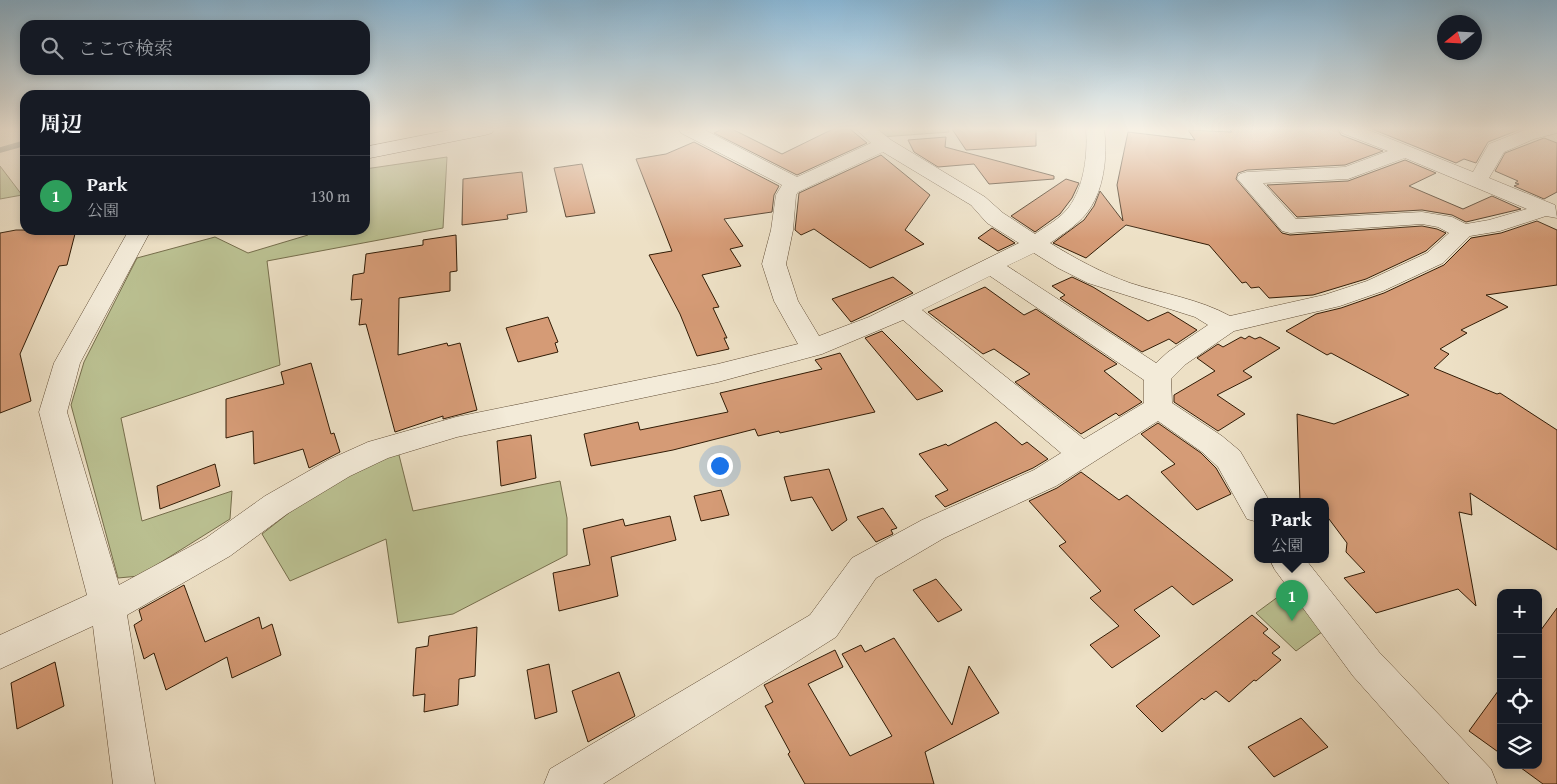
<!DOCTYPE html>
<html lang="ja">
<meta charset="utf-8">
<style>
:root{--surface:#171b24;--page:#20242c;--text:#f1f3f6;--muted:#9ea1a6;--line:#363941;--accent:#c59692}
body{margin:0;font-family:"Gentium Book Plus","Noto Serif JP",serif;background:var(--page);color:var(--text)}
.controls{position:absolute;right:15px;bottom:15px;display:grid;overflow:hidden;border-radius:10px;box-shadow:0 2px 8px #0003}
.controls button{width:45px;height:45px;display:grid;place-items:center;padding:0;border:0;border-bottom:1px solid var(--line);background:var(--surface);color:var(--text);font:25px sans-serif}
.compass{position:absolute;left:1437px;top:15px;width:45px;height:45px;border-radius:50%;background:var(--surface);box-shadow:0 2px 8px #0003;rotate:252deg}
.you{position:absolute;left:719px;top:465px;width:18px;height:18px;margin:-12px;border:4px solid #fff;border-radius:50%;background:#1a73e8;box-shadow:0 0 0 8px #1a73e833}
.badge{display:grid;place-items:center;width:32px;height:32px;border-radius:50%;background:var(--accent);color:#fff;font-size:16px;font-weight:700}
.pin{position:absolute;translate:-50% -41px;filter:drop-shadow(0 1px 2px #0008)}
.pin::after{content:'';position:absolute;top:26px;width:18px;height:15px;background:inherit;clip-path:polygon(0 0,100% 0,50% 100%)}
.popup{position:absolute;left:1254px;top:498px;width:75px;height:65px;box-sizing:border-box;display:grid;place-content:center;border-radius:10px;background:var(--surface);filter:drop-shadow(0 1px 4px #0005);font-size:16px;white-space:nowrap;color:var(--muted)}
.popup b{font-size:19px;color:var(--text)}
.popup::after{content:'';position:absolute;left:50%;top:100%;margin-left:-10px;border:10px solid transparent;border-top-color:var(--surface)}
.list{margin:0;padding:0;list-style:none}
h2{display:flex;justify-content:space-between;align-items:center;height:65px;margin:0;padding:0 20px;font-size:21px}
h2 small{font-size:16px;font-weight:400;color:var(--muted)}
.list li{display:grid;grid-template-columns:32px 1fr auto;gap:15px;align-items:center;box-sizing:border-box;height:80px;padding:0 20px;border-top:1px solid var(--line)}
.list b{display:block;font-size:19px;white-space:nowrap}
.list p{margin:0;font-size:16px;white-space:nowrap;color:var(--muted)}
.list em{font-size:16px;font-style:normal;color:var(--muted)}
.icon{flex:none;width:28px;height:28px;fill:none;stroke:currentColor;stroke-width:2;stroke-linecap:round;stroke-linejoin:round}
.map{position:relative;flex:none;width:1557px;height:784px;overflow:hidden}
.search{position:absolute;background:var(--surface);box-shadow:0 2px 8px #0003;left:20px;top:20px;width:350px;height:55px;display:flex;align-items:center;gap:12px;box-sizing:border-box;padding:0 18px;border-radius:15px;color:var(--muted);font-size:19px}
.panel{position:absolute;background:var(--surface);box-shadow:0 2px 8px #0003;left:20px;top:90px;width:350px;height:145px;border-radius:15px}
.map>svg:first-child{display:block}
.green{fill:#bbc192;stroke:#766e4c}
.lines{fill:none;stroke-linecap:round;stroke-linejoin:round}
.stream{stroke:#707c72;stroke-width:5.5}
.building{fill:#d59b76;stroke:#321c06}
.street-casing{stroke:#614d36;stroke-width:1}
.secondary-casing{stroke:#321c06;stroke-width:1}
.street{fill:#f3ebd9;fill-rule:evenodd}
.secondary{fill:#f3ebd9;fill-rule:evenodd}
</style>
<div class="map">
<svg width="1557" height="784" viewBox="0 0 1557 784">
<rect width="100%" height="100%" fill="#ede0c5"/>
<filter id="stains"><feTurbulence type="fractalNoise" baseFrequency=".004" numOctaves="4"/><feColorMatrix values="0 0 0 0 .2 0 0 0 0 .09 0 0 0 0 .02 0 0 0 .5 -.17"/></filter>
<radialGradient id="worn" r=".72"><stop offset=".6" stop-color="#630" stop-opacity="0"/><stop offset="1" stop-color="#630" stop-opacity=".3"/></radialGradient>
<path class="green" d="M871,129H948L949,132L881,137Z
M447,157L443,228L267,261L280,365L121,418L142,521L232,491L230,519L139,576L118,578L71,405L84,362L137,258L215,237L248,253L308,235V230H365V169Z
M0,166L22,195L0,199Z
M398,451L413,511L560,481L567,518V555L453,614L398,623L386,539L290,581L262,534L318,490Z
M1294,585L1326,629L1296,651L1256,613Z"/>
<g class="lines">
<path class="stream" d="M0,150L25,143"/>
</g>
<path class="building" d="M722,129H732L782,154L833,129H850L867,143L797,175L714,133Z
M952,129H1036V146L966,150Z
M1229,129H1338L1341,135L1383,151L1345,165L1247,170L1238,173L1236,179L1282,233L1290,235L1422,226L1437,229L1446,233L1426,251L1366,279L1313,295L1269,298L1259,287L1251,288L1246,282L1242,283L1209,245L1126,225L1086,258L1053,243L1084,220L1094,206L1100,191L1123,221L1117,185L1128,132L1195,140L1188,130L1232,132Z
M1372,129H1521L1488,142L1476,163L1464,159L1456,163Z
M946,137L945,147L1054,176V179L989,184L974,164L938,167L914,152L908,140Z
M1544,138L1557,143V192L1544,199L1514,186L1519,184L1515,183L1518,181L1495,171L1505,153Z
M694,142L779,186L774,195L772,212L724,219L743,246L730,249L741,266L702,275L719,307L713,308L727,338H724L729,349L697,356L680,314L649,255L672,251L636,159L666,154Z
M881,155L930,195L905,230L924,244L870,268L814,229L801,235L795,230L799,193Z
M1405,160L1436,173L1409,186L1463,209L1492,196L1521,209L1466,222L1452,215L1422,210L1297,217L1267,185L1348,181Z
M582,164L595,213L566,217L554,168Z
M522,172L527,212L507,215L508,219L462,225L463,179Z
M1066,179L1079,183L1072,198L1060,214L1035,232L1011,216Z
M1537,221L1557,230V285L1486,295L1508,307L1461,330L1467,333L1440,349L1449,354L1434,368L1497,394L1500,393L1557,430V550L1470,493L1472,515L1459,512L1476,606L1458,589L1376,613L1344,578L1365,572L1346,552L1347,543L1326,515V502H1300L1297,414L1334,424L1409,395L1331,353L1327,355L1286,331L1316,314L1341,308L1384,293L1444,265L1471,238L1501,233Z
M992,228L1015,243L998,251L978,238Z
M16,230H76L67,265L59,266L20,354L31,401L0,413V233Z
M456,235L457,271L450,272V291L399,298L398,355L447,343L448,346L460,343L477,410L443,419V416L395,432L366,324L359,325L362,299L351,300L353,275L364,273L366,254L423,245V240Z
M893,277L913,293L851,322L832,299Z
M1072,277L1093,287L1148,321L1168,312L1197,330L1176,344L1169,339L1142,352L1060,298L1065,295L1052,286Z
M985,287L1024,315L1036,309L1117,364L1104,371L1142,402L1119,416L1116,413L1081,434L1015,382L1030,374L994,349L983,354L928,312Z
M548,317L558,342L555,343L558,352L518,362L506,328Z
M882,331L923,372L943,391L917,400L865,338Z
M1249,336L1255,339L1260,337L1280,348L1243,371L1252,377L1217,395L1245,414L1218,431L1174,402V395L1215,371L1197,358L1218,344L1223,347L1241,337L1245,339Z
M840,353L875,412L780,433L779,431L758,436L755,429L673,450L591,466L584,434L638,422L640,430L728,412L720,393L822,369L815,360Z
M311,363L331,434L334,433L340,452L309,468L303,449L254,464L253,431L226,438V399L284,384L281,372Z
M996,422L1022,445L1027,442L1048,459L1033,468L945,507L935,496L948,490L919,454L946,444L948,446Z
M1158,423L1201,453L1216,468L1231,494L1197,510L1161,472L1175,464L1141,434Z
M531,435L536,478L501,486L497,441Z
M215,464L220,486L160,509L157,486Z
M829,469L847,520L832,531L812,497L791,501L784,477Z
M1081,472L1119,500L1127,495L1233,580L1193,605L1172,586L1134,610L1160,636L1112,668L1090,645L1119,626L1090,598L1101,591L1059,546L1066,542L1029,501L1057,488Z
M721,490L729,515L701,521L694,496Z
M883,508L897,528L891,530L893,534L876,542L857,517Z
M670,516L676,540L611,557L618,596L559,611L553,573L590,565L583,529L623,519L625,526Z
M936,579L962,610L938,622L913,590Z
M184,585L205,642L259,617L262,629L272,624L281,655L232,678L227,657L166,690L154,653L144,659L134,625L142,620L139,610Z
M1557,608V784H1543L1517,765H1538V634Z
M1252,615L1268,629L1263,633L1280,647L1272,653L1281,660L1256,681L1254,680L1229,702L1216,691L1204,700L1202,698L1162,732L1136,706Z
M477,627L475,676L459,679L458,705L424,712L425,694L413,696L416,648L428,646L429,636Z
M894,638L952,725L969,666L999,713L925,752L934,784H805L788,754L790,752L765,706L773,702L764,685L835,650L843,667L808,684L850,756L892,736L842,654L861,645L865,652Z
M55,662L64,706L17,729L11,683Z
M549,664L557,712L535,719L527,670Z
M619,672L635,716L588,742L572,691Z
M1501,687V754L1469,731Z
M1301,718L1328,747L1274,777L1248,747Z"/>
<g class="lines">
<g class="street-casing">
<path id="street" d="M679,129H703L797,177L871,143L856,129H877L891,140L985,197L1003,213L1035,234C1046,226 1060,219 1069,207C1084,187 1088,154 1086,129H1104C1108,156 1104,192 1086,214C1076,226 1063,234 1050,243C1076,259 1102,273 1130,283C1164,294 1199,299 1230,316L1324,295L1367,281L1427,253L1449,233L1438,227L1422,224L1290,233L1282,231L1237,178L1240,174L1247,172L1345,167L1388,151L1342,133L1340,129H1366L1473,172L1489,144L1527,129H1557V133L1534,139L1504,152L1489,178L1555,205L1557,218L1546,216L1500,231L1470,236L1443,263L1383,291L1340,306L1234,331L1186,364L1171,379L1172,403L1222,436L1240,451L1270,502H1258V522L1247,519L1218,467L1202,452L1158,421L1056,486L944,538L876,578L836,637L603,784H544L550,769L810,615L852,558L922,520L1034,470L1061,453L903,320L822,354L718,382L457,437L388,458L350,476L287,514L230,556L127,615L155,784H113L93,626L0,669V635L87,595L39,412L54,363L129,230H151L80,363L67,412L119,585L206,538L265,496L328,460L368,442L456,417L718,364L798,344L774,301L762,264L771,230L776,195L782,185L681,133ZM883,152L971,205L987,223L1019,243L869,317L819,336L798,301L786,264L793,230L796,195L798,192ZM1405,158L1527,209L1489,220L1466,224L1452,217L1422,212L1296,219L1263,183L1348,179ZM1034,253L1058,268L1088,283L1195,317L1208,325L1168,352L1156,363L1007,266ZM990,276L1144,380V403L1084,439L922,310Z
M1270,560H1306L1379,652L1491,769L1497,784H1449L1353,676L1275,570Z"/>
</g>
<g class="secondary-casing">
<path id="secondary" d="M455,129H494L492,133L485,135L365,159V147Z"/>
</g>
<use href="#street" class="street"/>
<use href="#secondary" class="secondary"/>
</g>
<linearGradient id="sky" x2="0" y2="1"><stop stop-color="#89b7d6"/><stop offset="0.54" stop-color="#f7f1e5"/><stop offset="1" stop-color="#f7f1e5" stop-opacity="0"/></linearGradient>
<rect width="1557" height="239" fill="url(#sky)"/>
<rect width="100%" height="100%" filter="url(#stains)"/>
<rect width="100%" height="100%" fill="url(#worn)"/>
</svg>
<div class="controls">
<button>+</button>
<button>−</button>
<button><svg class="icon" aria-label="locate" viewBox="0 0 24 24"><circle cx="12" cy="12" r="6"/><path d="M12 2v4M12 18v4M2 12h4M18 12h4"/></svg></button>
<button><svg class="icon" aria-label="layers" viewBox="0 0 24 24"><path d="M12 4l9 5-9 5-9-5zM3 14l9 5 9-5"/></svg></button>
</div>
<svg class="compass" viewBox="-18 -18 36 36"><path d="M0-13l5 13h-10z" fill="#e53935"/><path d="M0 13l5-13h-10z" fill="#9ea1a6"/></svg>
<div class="you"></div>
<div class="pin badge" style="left:1292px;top:621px;background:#2e9e5b">1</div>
<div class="popup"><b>Park</b>公園</div>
<div class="search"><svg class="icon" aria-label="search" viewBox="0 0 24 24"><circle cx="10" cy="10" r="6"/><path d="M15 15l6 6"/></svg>ここで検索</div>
<section class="panel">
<h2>周辺<small></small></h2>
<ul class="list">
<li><span class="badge" style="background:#2e9e5b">1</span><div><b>Park</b><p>公園</p></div><em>130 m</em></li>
</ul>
</section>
</div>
